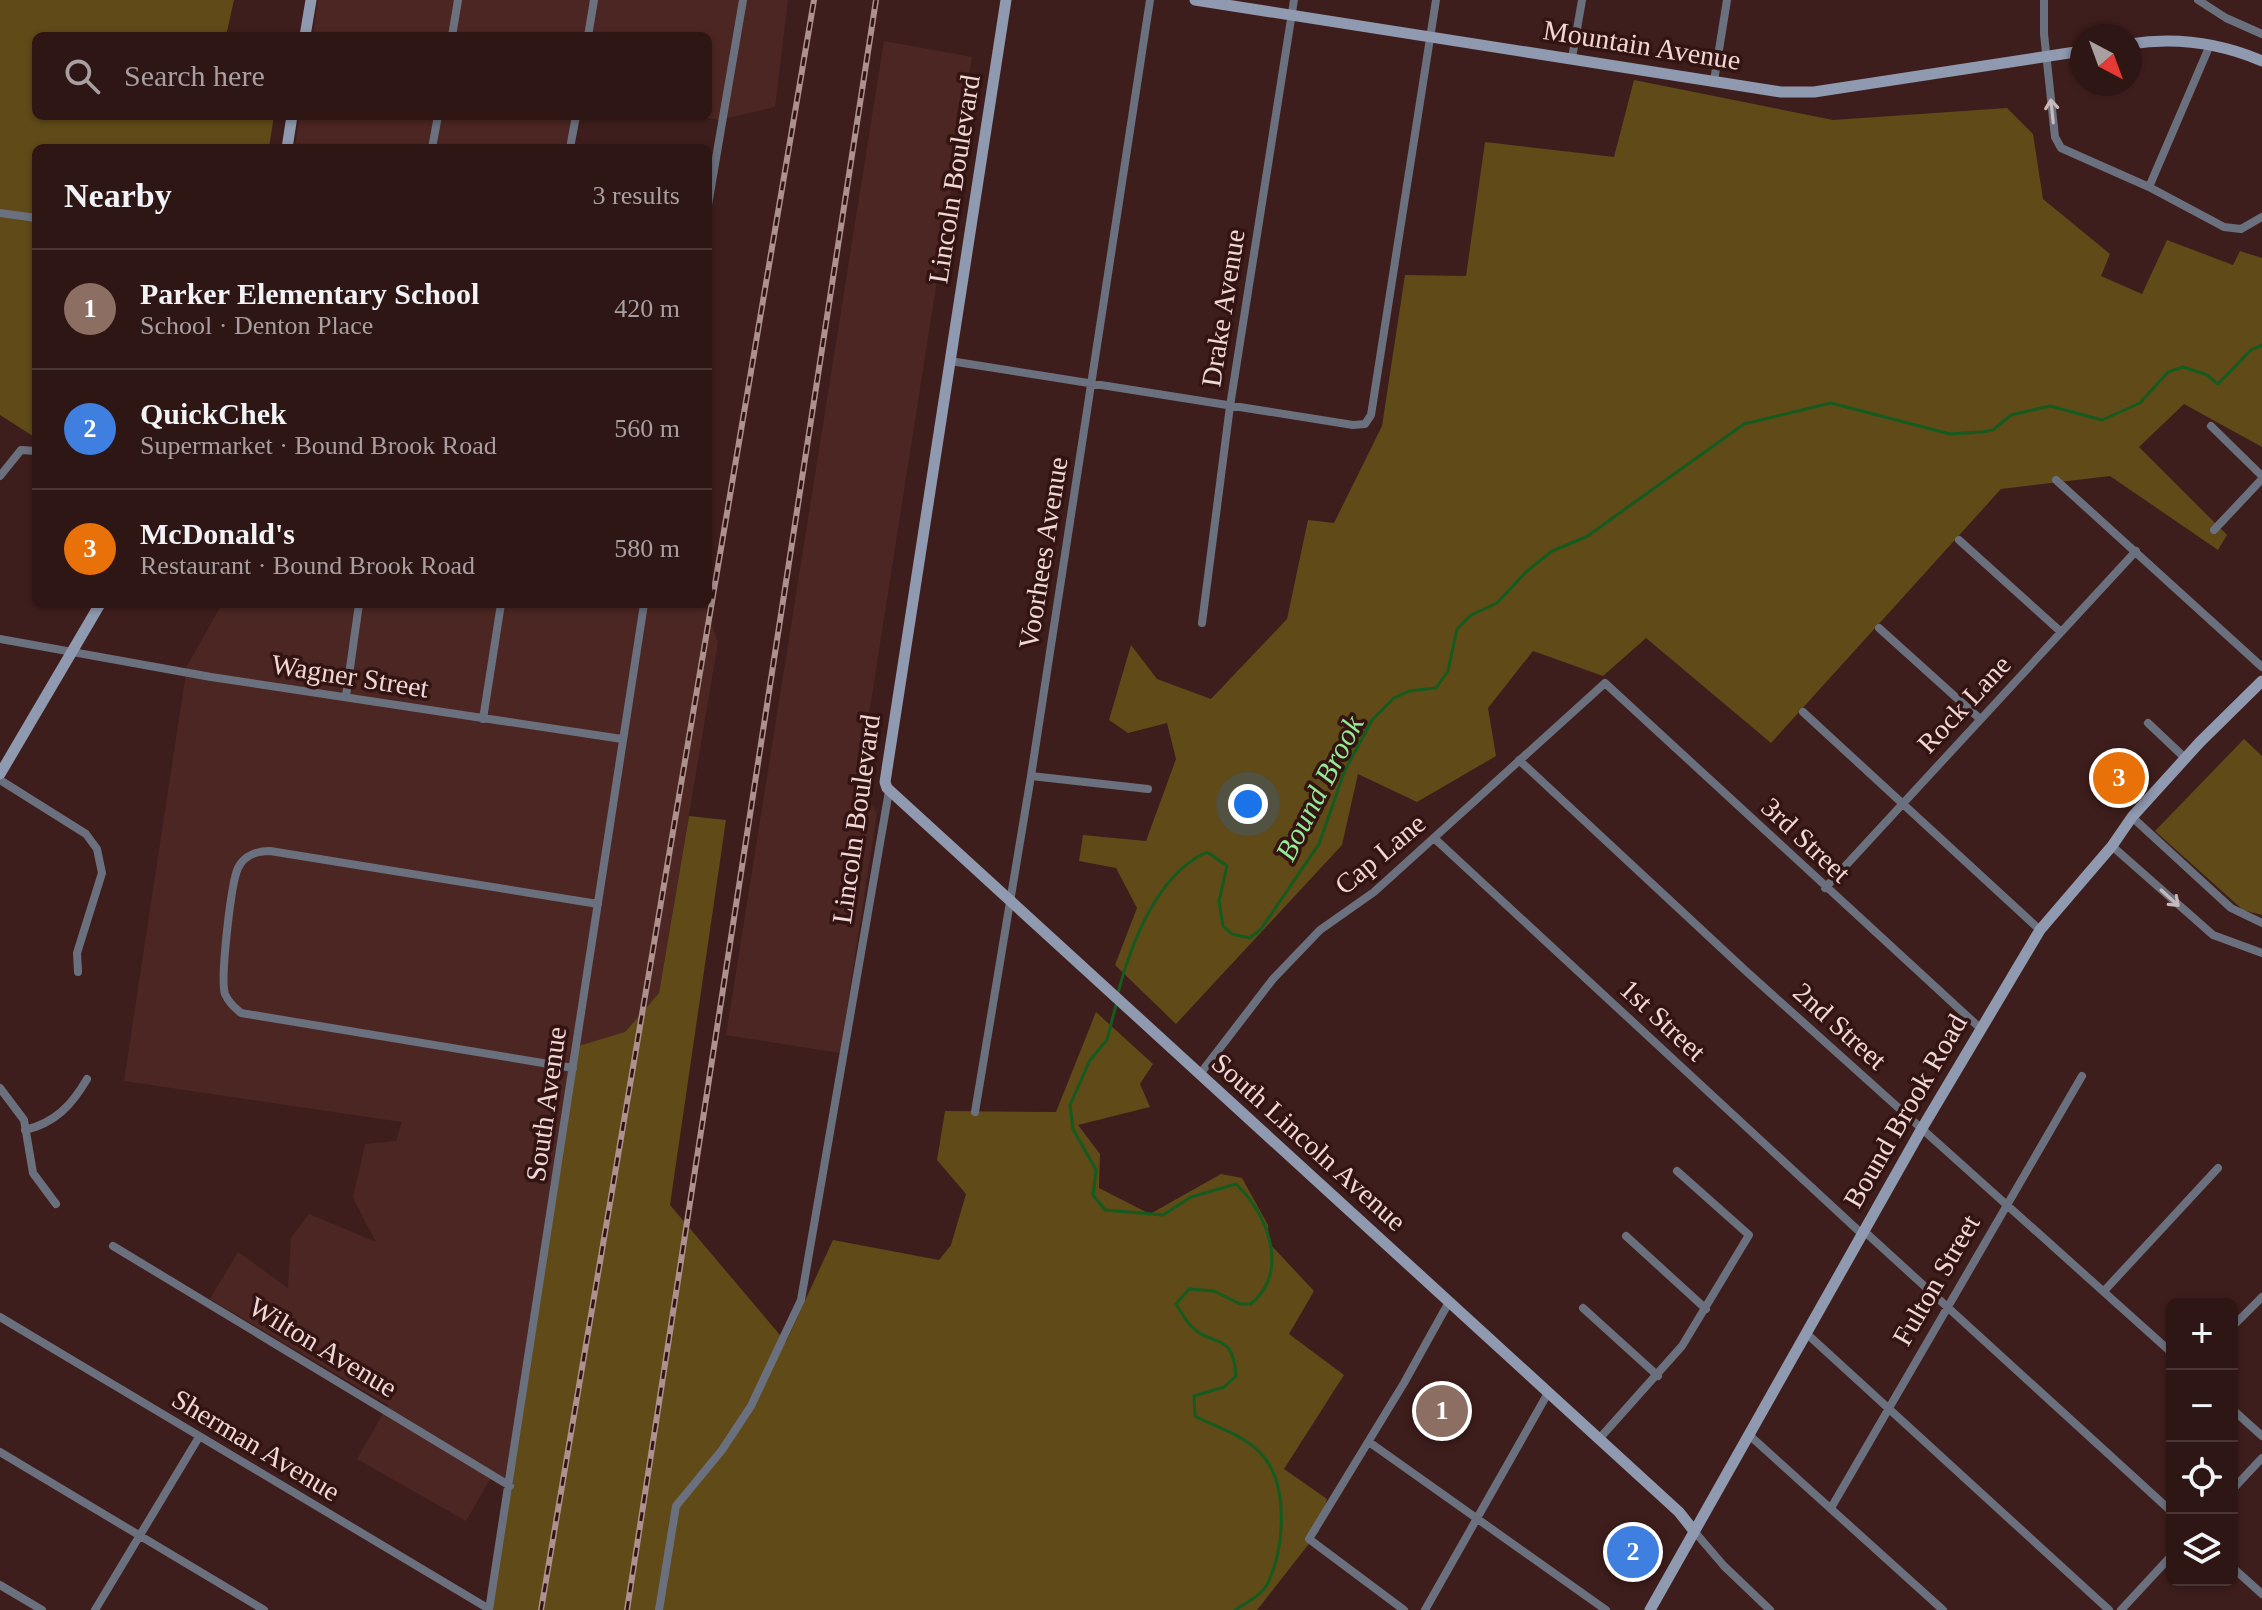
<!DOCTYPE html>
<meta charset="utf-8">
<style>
:root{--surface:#2e1615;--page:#3a2322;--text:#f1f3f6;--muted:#a79fa0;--line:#493534;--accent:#52cbd8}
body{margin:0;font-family:Georgia,serif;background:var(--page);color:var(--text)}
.controls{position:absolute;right:24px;bottom:24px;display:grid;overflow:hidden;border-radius:12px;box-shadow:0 2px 6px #0004}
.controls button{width:72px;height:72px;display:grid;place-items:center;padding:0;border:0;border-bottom:2px solid var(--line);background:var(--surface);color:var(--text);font:40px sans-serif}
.compass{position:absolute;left:2070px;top:24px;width:72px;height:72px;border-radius:50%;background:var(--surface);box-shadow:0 2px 6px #0004;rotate:139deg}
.you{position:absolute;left:1248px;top:804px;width:28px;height:28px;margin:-20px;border:6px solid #fff;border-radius:50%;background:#1a73e8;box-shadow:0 0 0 12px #1a73e833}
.badge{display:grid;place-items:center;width:52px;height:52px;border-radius:50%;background:var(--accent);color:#fff;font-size:26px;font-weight:700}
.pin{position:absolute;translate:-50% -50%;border:4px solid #fff;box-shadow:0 2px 8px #0006}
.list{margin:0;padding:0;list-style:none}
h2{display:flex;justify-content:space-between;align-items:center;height:104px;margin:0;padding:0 32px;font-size:34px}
h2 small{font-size:26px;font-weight:400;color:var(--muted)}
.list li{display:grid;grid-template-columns:52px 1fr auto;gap:24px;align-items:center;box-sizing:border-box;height:120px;padding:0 32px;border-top:2px solid var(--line)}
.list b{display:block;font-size:30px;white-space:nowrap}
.list p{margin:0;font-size:26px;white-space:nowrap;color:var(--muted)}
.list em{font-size:26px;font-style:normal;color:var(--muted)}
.icon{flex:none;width:44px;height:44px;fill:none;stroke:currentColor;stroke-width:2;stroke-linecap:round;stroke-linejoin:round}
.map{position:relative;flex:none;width:2262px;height:1610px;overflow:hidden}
.search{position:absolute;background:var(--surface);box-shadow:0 2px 6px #0004;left:32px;top:32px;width:680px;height:88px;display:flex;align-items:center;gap:20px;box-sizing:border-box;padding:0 28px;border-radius:12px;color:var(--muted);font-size:30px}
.panel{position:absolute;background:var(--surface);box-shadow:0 2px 6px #0004;left:32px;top:144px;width:680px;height:464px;border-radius:12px}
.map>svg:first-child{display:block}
.built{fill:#4c2623}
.green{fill:#5f4a18}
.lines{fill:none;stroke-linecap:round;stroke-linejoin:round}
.stream{stroke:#155b1f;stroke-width:3}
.street{stroke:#6a707e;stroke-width:8}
.secondary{stroke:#8f99af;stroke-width:11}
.rail-casing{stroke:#ac918f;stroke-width:6}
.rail{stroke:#331412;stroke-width:3;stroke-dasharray:9;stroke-linecap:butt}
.oneway{stroke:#c7b9bc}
.labels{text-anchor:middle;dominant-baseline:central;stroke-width:7;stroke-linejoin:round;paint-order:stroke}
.street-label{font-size:28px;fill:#efd8d6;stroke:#331412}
.water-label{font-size:30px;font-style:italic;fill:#91eb96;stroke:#331412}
</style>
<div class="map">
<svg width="2262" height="1610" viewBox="0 0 2262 1610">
<rect width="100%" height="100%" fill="#3e1e1c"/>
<path class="built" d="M318,0H788L775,107L719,120L694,116H708V36H313Z
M884,41L972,57L861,765L865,793L877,813L840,1053L726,1035Z
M300,116H573L569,148H295Z
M222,604H704L718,642L659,993L625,1032L507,1481L493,1474L466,1521L357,1459L388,1405L210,1299L238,1252L288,1288L291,1238L309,1214L376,1242L353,1198L365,1144L396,1141L402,1122L124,1081L187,666Z"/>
<path class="green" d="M0,0H234L226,36H36V116H274L269,147L36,148V438L0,415Z
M1634,80L1833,120L2007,108L2033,134L2043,199L2110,254L2101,276L2142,294L2167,240L2233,265L2240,251L2262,258V447L2184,404L2139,447L2227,535L2218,550L2110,476L2001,489L1771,743L1646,638L1603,676L1533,651L1488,708L1496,756L1417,802L1358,774L1342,845L1176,1024L1115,965L1137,908L1116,868L1079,861L1083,835L1146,841L1176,759L1167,723L1128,733L1109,720L1131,645L1157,679L1211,699L1287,619L1308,520L1334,523L1382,426L1405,275L1466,276L1485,142L1614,157Z
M2244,739L2262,756V915L2243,910L2155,831Z
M689,816L726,820L670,1205L786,1342L833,1240L939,1260L951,1245L966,1194L937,1160L945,1111L1056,1112L1096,1012L1153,1064L1140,1084L1150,1107L1078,1125L1100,1154L1099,1188L1150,1214L1221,1174L1242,1178L1268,1225L1269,1243L1314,1291L1289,1334L1344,1375L1284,1469L1327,1499L1319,1531L1257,1610H487L575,1047L625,1032L659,993Z"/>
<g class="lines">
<path class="stream" d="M1118,993C1131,944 1157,874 1207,852L1227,866L1219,901L1223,926L1232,934L1250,938L1261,929L1319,844L1345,770L1372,720L1394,698L1409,691L1436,688L1448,671L1457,629L1471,615L1497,603L1527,571L1552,551L1586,537L1744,424L1831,403L1950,434L1982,432L1993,430L2011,415L2050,406L2102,420L2140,403L2168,372L2183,367L2207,375L2218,384L2251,350L2262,345
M1117,1001L1107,1040L1090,1060L1070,1105L1073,1129L1096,1170L1093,1195L1105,1210L1163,1215L1191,1197L1236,1184C1268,1214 1290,1271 1251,1304H1240L1214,1291L1189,1289L1176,1304C1181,1311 1185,1320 1191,1326C1212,1348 1233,1330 1236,1376L1224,1387L1194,1396L1195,1416C1219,1429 1246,1435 1264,1457C1289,1488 1284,1549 1268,1583C1262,1595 1246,1603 1235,1610"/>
<path class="street" d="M2044,0V34L2055,137L2061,148L2149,187L2224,227L2241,229L2262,217
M2198,0L2226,18L2262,34
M452,36L458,0
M588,36L594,0
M1572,58L1582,0
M1714,81L1727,0
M432,148L438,116
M570,148L576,116
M2149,187L2210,45
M708,205L743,0
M0,213L36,218
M950,361L1353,425L1365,424L1371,415L1436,0
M2211,426L2262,476
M0,476L21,450L36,451
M2056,480L2262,667
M2214,530L2262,479
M1959,540L2061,632
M1202,623L1230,406L1294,0
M1879,628L1980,719
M0,639L211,677L622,739
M346,696L359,604
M1803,712L2040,930
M483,719L501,604
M2148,723L2185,758
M1519,760L1747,972L2172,1353
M1031,776L1148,789
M0,780L86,834L97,849L102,873L77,953L78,972
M2132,817L2231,908L2262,923
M1434,838L1862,1234
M2112,846L2213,935L2262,953
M1825,888L2136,551
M573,1068L241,1013C234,1007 229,1003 225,994C220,979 231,883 238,868C244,855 258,851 270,851L598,904
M1200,1074L1273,979L1320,930L1374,892L1605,683L1980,1028
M0,1088L24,1120L33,1173L56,1204
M975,1112L1031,776L1150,0
M25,1130C55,1123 72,1105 87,1079
M1864,1231L2172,1512
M1626,1236L1706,1309
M113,1246L510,1486
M2105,1290L2218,1168
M1583,1308L1658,1376
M0,1317L489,1609
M2232,1327L2262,1297
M1806,1333L2109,1610
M2232,1409L2262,1436
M1748,1434L1943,1610
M1599,1439L1682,1346L1749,1235L1677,1171
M1369,1442L1606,1610
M0,1452L264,1610
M2232,1490L2262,1458
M1831,1508L2082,1076
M1694,1531L1724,1566L1770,1610
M2232,1567L2262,1594
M0,1585L42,1610
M95,1610L199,1437
M489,1610L644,604
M659,1610L676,1506L722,1450L751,1406L801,1300L889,791
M1404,1610L1309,1539L1404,1383L1449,1302
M1425,1610L1548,1393
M2121,1610L2172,1555"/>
<path class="secondary" d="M1006,0L885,782L887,788L1679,1512L1694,1531
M1195,0L1781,92H1814L2082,51
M305,36L311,0
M2130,44C2175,37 2220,43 2262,61
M287,148L292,116
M0,774L100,604
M1650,1610L1921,1130L2040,930L2112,846L2132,817L2200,742L2262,681"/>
<g class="rail-casing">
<path id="rail" d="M541,1610L814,0
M627,1610L876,0"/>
</g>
<use href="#rail" class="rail"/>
</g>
<defs><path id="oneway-shaft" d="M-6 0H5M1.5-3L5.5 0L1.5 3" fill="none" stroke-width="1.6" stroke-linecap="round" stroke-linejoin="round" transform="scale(2)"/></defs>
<g class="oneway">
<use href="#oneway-shaft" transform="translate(2052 111) rotate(-96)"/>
<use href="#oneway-shaft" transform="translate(2170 898) rotate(42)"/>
</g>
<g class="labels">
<g class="street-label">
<text transform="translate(1642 45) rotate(9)">Mountain Avenue</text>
<text transform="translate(954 179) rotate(-81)">Lincoln Boulevard</text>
<text transform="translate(1223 308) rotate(-81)">Drake Avenue</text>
<text transform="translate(1043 553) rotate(-81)">Voorhees Avenue</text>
<text transform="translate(350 676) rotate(9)">Wagner Street</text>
<text transform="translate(1964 704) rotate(-47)">Rock Lane</text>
<text transform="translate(856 819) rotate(-82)">Lincoln Boulevard</text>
<text transform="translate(1806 840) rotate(43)">3rd Street</text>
<text transform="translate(1380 854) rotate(-40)">Cap Lane</text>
<text transform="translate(1663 1020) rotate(43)">1st Street</text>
<text transform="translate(1840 1026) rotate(42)">2nd Street</text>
<text transform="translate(546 1104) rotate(-82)">South Avenue</text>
<text transform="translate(1905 1111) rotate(-60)">Bound Brook Road</text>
<text transform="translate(1309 1142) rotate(42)">South Lincoln Avenue</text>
<text transform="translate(1936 1280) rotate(-60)">Fulton Street</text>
<text transform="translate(323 1347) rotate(31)">Wilton Avenue</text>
<text transform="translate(256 1445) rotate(31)">Sherman Avenue</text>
</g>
<g class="water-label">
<text transform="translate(1319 788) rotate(-63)">Bound Brook</text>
</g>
</g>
</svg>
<div class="controls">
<button>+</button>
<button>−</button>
<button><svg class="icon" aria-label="locate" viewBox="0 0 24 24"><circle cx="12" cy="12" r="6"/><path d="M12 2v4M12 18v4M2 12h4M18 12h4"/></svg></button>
<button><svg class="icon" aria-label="layers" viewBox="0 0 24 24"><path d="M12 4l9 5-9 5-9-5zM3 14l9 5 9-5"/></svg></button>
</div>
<svg class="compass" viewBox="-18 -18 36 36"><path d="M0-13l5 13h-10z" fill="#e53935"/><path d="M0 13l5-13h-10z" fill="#a79fa0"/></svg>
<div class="you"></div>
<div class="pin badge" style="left:1442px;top:1411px;background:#8d6e63">1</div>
<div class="pin badge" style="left:1633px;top:1552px;background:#3f7fe0">2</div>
<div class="pin badge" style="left:2119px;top:778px;background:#e8710a">3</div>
<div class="search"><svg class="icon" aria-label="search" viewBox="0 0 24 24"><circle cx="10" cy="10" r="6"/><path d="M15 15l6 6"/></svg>Search here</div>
<section class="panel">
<h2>Nearby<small>3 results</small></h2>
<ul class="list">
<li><span class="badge" style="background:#8d6e63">1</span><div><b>Parker Elementary School</b><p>School · Denton Place</p></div><em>420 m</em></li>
<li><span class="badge" style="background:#3f7fe0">2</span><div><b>QuickChek</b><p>Supermarket · Bound Brook Road</p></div><em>560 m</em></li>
<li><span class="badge" style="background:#e8710a">3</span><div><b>McDonald's</b><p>Restaurant · Bound Brook Road</p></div><em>580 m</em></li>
</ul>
</section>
</div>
